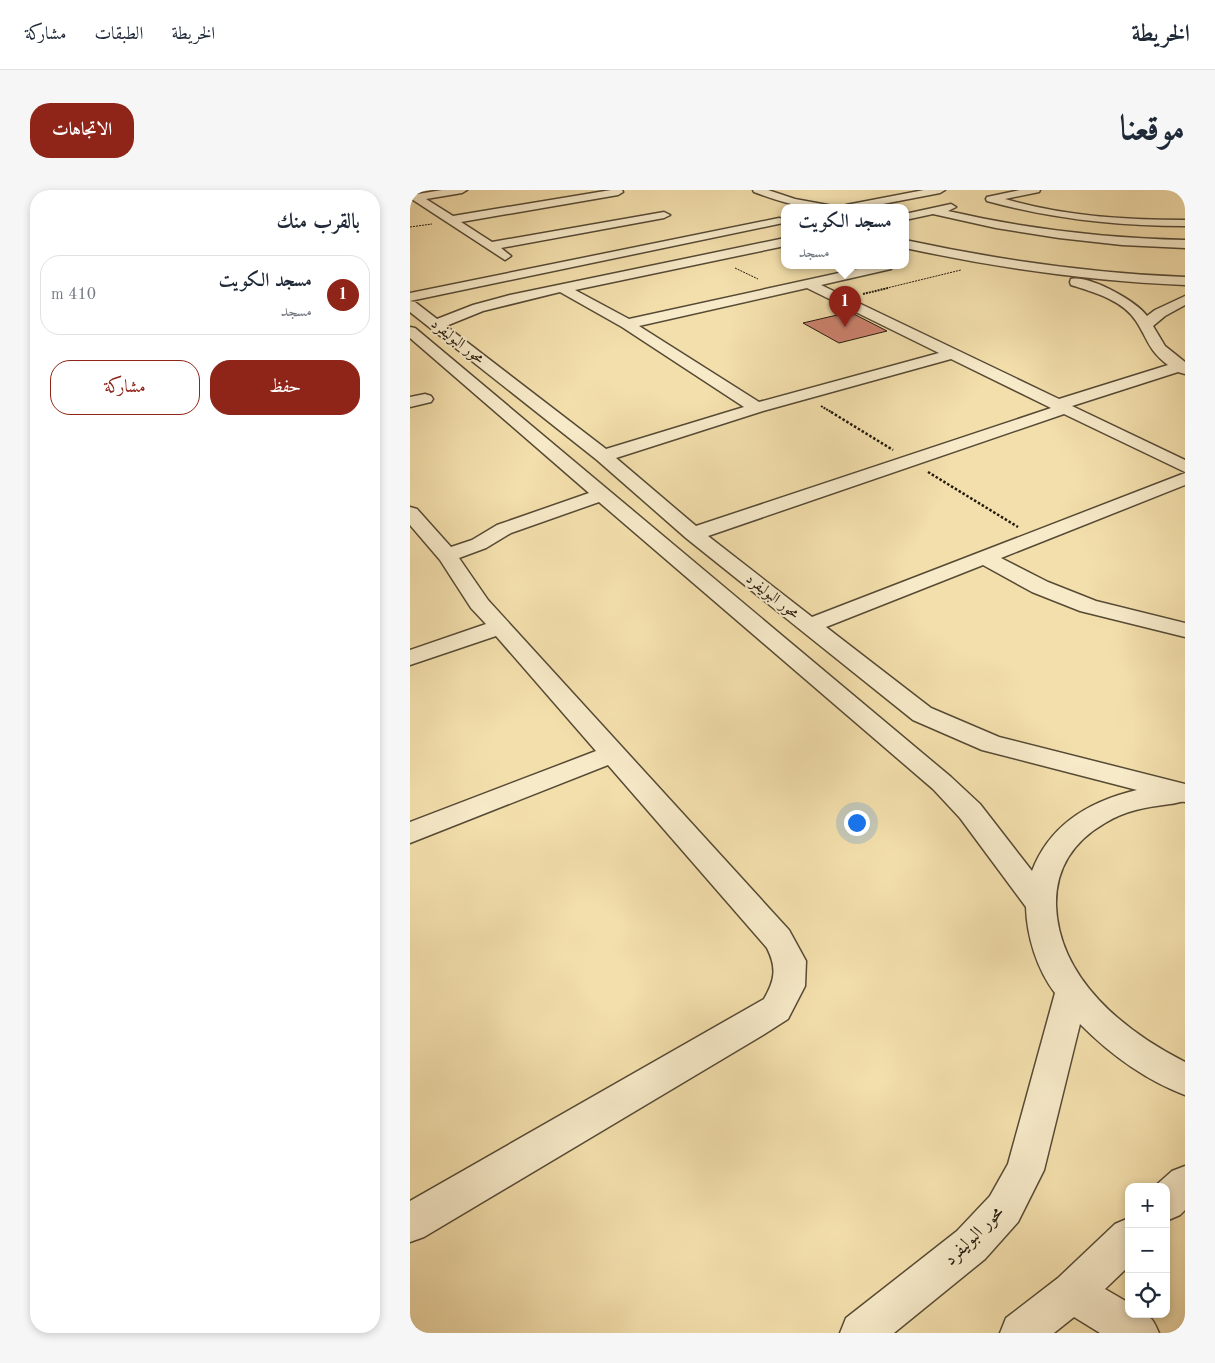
<!DOCTYPE html>
<html lang="ar">
<meta charset="utf-8">
<style>
:root{--surface:#fff;--page:#f6f6f7;--text:#1f2937;--muted:#747a83;--line:#e0e1e3;--accent:#8f2418}
body{margin:0;font-family:"Old Standard TT",Amiri,serif;background:var(--page);color:var(--text);direction:rtl}
.controls{position:absolute;right:15px;bottom:15px;display:grid;overflow:hidden;border-radius:10px;box-shadow:0 2px 8px #0003}
.controls button{width:45px;height:45px;display:grid;place-items:center;padding:0;border:0;border-bottom:1px solid var(--line);background:var(--surface);color:var(--text);font:25px sans-serif}
.you{position:absolute;left:446px;top:632px;width:18px;height:18px;margin:-12px;border:4px solid #fff;border-radius:50%;background:#1a73e8;box-shadow:0 0 0 8px #1a73e833}
.badge{display:grid;place-items:center;width:32px;height:32px;border-radius:50%;background:var(--accent);color:#fff;font-size:16px;font-weight:700}
.pin{position:absolute;translate:-50% -41px;filter:drop-shadow(0 1px 2px #0008)}
.pin::after{content:'';position:absolute;top:26px;width:18px;height:15px;background:inherit;clip-path:polygon(0 0,100% 0,50% 100%)}
.popup{position:absolute;left:371px;top:14px;width:128px;height:65px;box-sizing:border-box;display:grid;place-content:center;border-radius:10px;background:var(--surface);filter:drop-shadow(0 1px 4px #0005);font-size:16px;white-space:nowrap;color:var(--muted)}
.popup b{font-size:19px;color:var(--text)}
.popup::after{content:'';position:absolute;left:50%;top:100%;margin-left:-10px;border:10px solid transparent;border-top-color:var(--surface)}
.list{margin:0;padding:0;list-style:none}
h2{display:flex;justify-content:space-between;align-items:center;height:65px;margin:0;padding:0 20px;font-size:21px}
h2 small{font-size:16px;font-weight:400;color:var(--muted)}
.list li{display:grid;grid-template-columns:32px 1fr auto;gap:15px;align-items:center;box-sizing:border-box;height:80px;margin:0 10px 10px;padding:0 10px;border:1px solid var(--line);border-radius:20px}
.list b{display:block;font-size:19px;white-space:nowrap}
.list p{margin:0;font-size:16px;white-space:nowrap;color:var(--muted)}
.list em{font-size:16px;font-style:normal;color:var(--muted)}
.actions{display:flex;gap:10px;padding:15px 20px}
.actions a{flex:1;padding:11px 0;border:1px solid var(--accent);border-radius:20px;text-align:center;font-size:18px;color:var(--accent)}
.actions .main{background:var(--accent);color:#fff}
.icon{flex:none;width:28px;height:28px;fill:none;stroke:currentColor;stroke-width:2;stroke-linecap:round;stroke-linejoin:round}
.map{position:relative;flex:none;width:775px;height:1143px;overflow:hidden;direction:ltr;border-radius:20px}
header{display:flex;align-items:center;gap:30px;box-sizing:border-box;height:70px;padding:0 25px;background:var(--surface);border-bottom:1px solid var(--line)}
header strong{font-size:24px}
nav{display:flex;gap:28px;margin-inline-start:auto;font-size:18px}
.intro{display:flex;align-items:center;justify-content:space-between;box-sizing:border-box;height:120px;padding:0 30px}
h1{margin:0;font-size:35px}
.button{padding:12px 22px;border-radius:20px;background:var(--accent);color:#fff;font-size:18px;font-weight:700}
main{display:flex;gap:30px;padding:0 30px}
aside{flex:1;background:var(--surface);border-radius:20px;box-shadow:0 2px 8px #0003}
.map>svg:first-child{display:block}
.building{fill:#ce8370;stroke:#22190d}
.lines{fill:none;stroke-linecap:round;stroke-linejoin:round}
.minor-casing{stroke:#564a35;stroke-width:3}
.path-far2{stroke:#22190d;stroke-width:1;stroke-dasharray:2 1;stroke-linecap:butt}
.path-far1{stroke:#22190d;stroke-width:2;stroke-dasharray:2 1;stroke-linecap:butt}
.path{stroke:#22190d;stroke-width:2.5;stroke-dasharray:2.5 2;stroke-linecap:butt}
.minor{fill:#f7eac9;fill-rule:evenodd}
.labels{text-anchor:middle;dominant-baseline:central;stroke-width:4;stroke-linejoin:round;paint-order:stroke}
.street-label{font-size:15px;fill:#22190d;stroke:#f7eac9}
.near-street-label{font-size:18px;fill:#22190d;stroke:#f7eac9}
</style>
<header>
<strong>الخريطة</strong>
<nav><a>الخريطة</a><a>الطبقات</a><a>مشاركة</a></nav>
</header>
<div class="intro"><h1>موقعنا</h1><a class="button">الاتجاهات</a></div>
<main>
<div class="map">
<svg width="775" height="1143" viewBox="0 0 775 1143">
<rect width="100%" height="100%" fill="#f3dfac"/>
<filter id="stains"><feTurbulence type="fractalNoise" baseFrequency=".004" numOctaves="4"/><feColorMatrix values="0 0 0 0 .2 0 0 0 0 .09 0 0 0 0 .02 0 0 0 .5 -.17"/></filter>
<radialGradient id="worn" r=".72"><stop offset=".6" stop-color="#630" stop-opacity="0"/><stop offset="1" stop-color="#630" stop-opacity=".3"/></radialGradient>
<path class="building" d="M440,122L477,141L429,153L393,133Z"/>
<g class="lines">
<g class="minor-casing">
<path id="minor" d="M0,0L8,4L32,0H57L52,3L16,9L43,26L201,0H212L213,2L208,5L51,32L82,52L254,22L260,25L254,28L91,58L101,66L95,70L0,8Z
M343,0H358L385,9L423,16L424,18C396,20 371,12 344,2Z
M514,0H535L530,3L452,18H431L436,15Z
M610,0H630L629,2L595,9C654,26 714,30 775,30V36C707,36 642,29 577,11L576,9L577,7Z
M541,14L546,17L538,21C616,39 695,48 775,50V58L712,55L649,48L586,38L523,24L495,30V24Z
M369,28L373,29L375,31L373,33L0,111L5,112L27,129L63,115L100,105L375,48V56L165,100L219,129L461,76H483L481,79L411,95L649,209L758,175C738,160 738,149 726,131C713,110 683,102 661,95L660,92L661,89C680,85 726,111 737,126L745,120L775,106V115L755,126L743,136L755,156L775,172V184L768,182L662,216L775,270V282L654,224L298,346L402,427L775,283V295L591,368L638,392L686,411L775,433V447L670,421L622,402L573,375L416,437L521,518L589,547L775,594V612C770,611 766,614 760,614C737,617 716,620 695,633C664,651 645,678 646,716C649,789 714,841 775,872V905C735,890 700,864 670,834L634,980L608,1032L575,1069L484,1143H430L436,1128L547,1041L580,1006L598,974L645,803C627,779 617,747 616,717L550,628L523,599L189,312L101,343L76,358L49,368L78,410L379,740L396,771L395,796L378,829L353,845L14,1047L0,1052V1011L354,809C365,790 367,778 357,758L198,575L0,653V632L186,561L86,446L0,475V460L76,434L61,418L30,370L0,335V317L7,319L41,357L62,350L87,335L179,303L0,148V137L5,138L541,587L570,614L622,681C640,634 680,611 727,600L572,560L503,530L276,348L187,270L0,122V103ZM397,98L529,163L349,212L229,136ZM150,102L212,137L334,217L196,259L36,136L73,121ZM541,169L641,218L286,336L206,268L353,221Z
M495,50C588,70 680,83 775,87V95C680,91 588,78 495,58Z
M15,204L21,206L23,209L21,212L0,217V207Z
M775,976V1020L770,1025L756,1031V997H744L762,981Z
M719,1028V1076L695,1099L719,1113V1124C739,1124 741,1124 749,1143H690L664,1127L644,1143H590L596,1128L648,1088L705,1034Z"/>
</g>
<path class="path-far2" d="M0,37L22,34
M325,78L348,89
M473,99L551,80"/>
<path class="path-far1" d="M453,104L478,98
M411,216L423,223"/>
<path class="path" d="M421,222L483,260
M518,282L608,337"/>
<use href="#minor" class="minor"/>
</g>
<g class="labels">
<g class="street-label">
<text transform="translate(47 152) rotate(38)">محور البوليفرد</text>
<text transform="translate(362 407) rotate(38)">محور البوليفرد</text>
</g>
<g class="near-street-label">
<text transform="translate(564 1046) rotate(-45)">محور البوليفرد</text>
</g>
</g>
<rect width="100%" height="100%" filter="url(#stains)"/>
<rect width="100%" height="100%" fill="url(#worn)"/>
</svg>
<div class="controls">
<button>+</button>
<button>−</button>
<button><svg class="icon" aria-label="locate" viewBox="0 0 24 24"><circle cx="12" cy="12" r="6"/><path d="M12 2v4M12 18v4M2 12h4M18 12h4"/></svg></button>
</div>
<div class="you"></div>
<div class="pin badge" style="left:435px;top:137px">1</div>
<div class="popup"><b>مسجد الكويت</b>مسجد</div>
</div>
<aside>
<h2>بالقرب منك<small></small></h2>
<ul class="list">
<li><span class="badge">1</span><div><b>مسجد الكويت</b><p>مسجد</p></div><em>410 m</em></li>
</ul>
<div class="actions"><a class="main">حفظ</a><a>مشاركة</a></div>
</aside>
</main>
